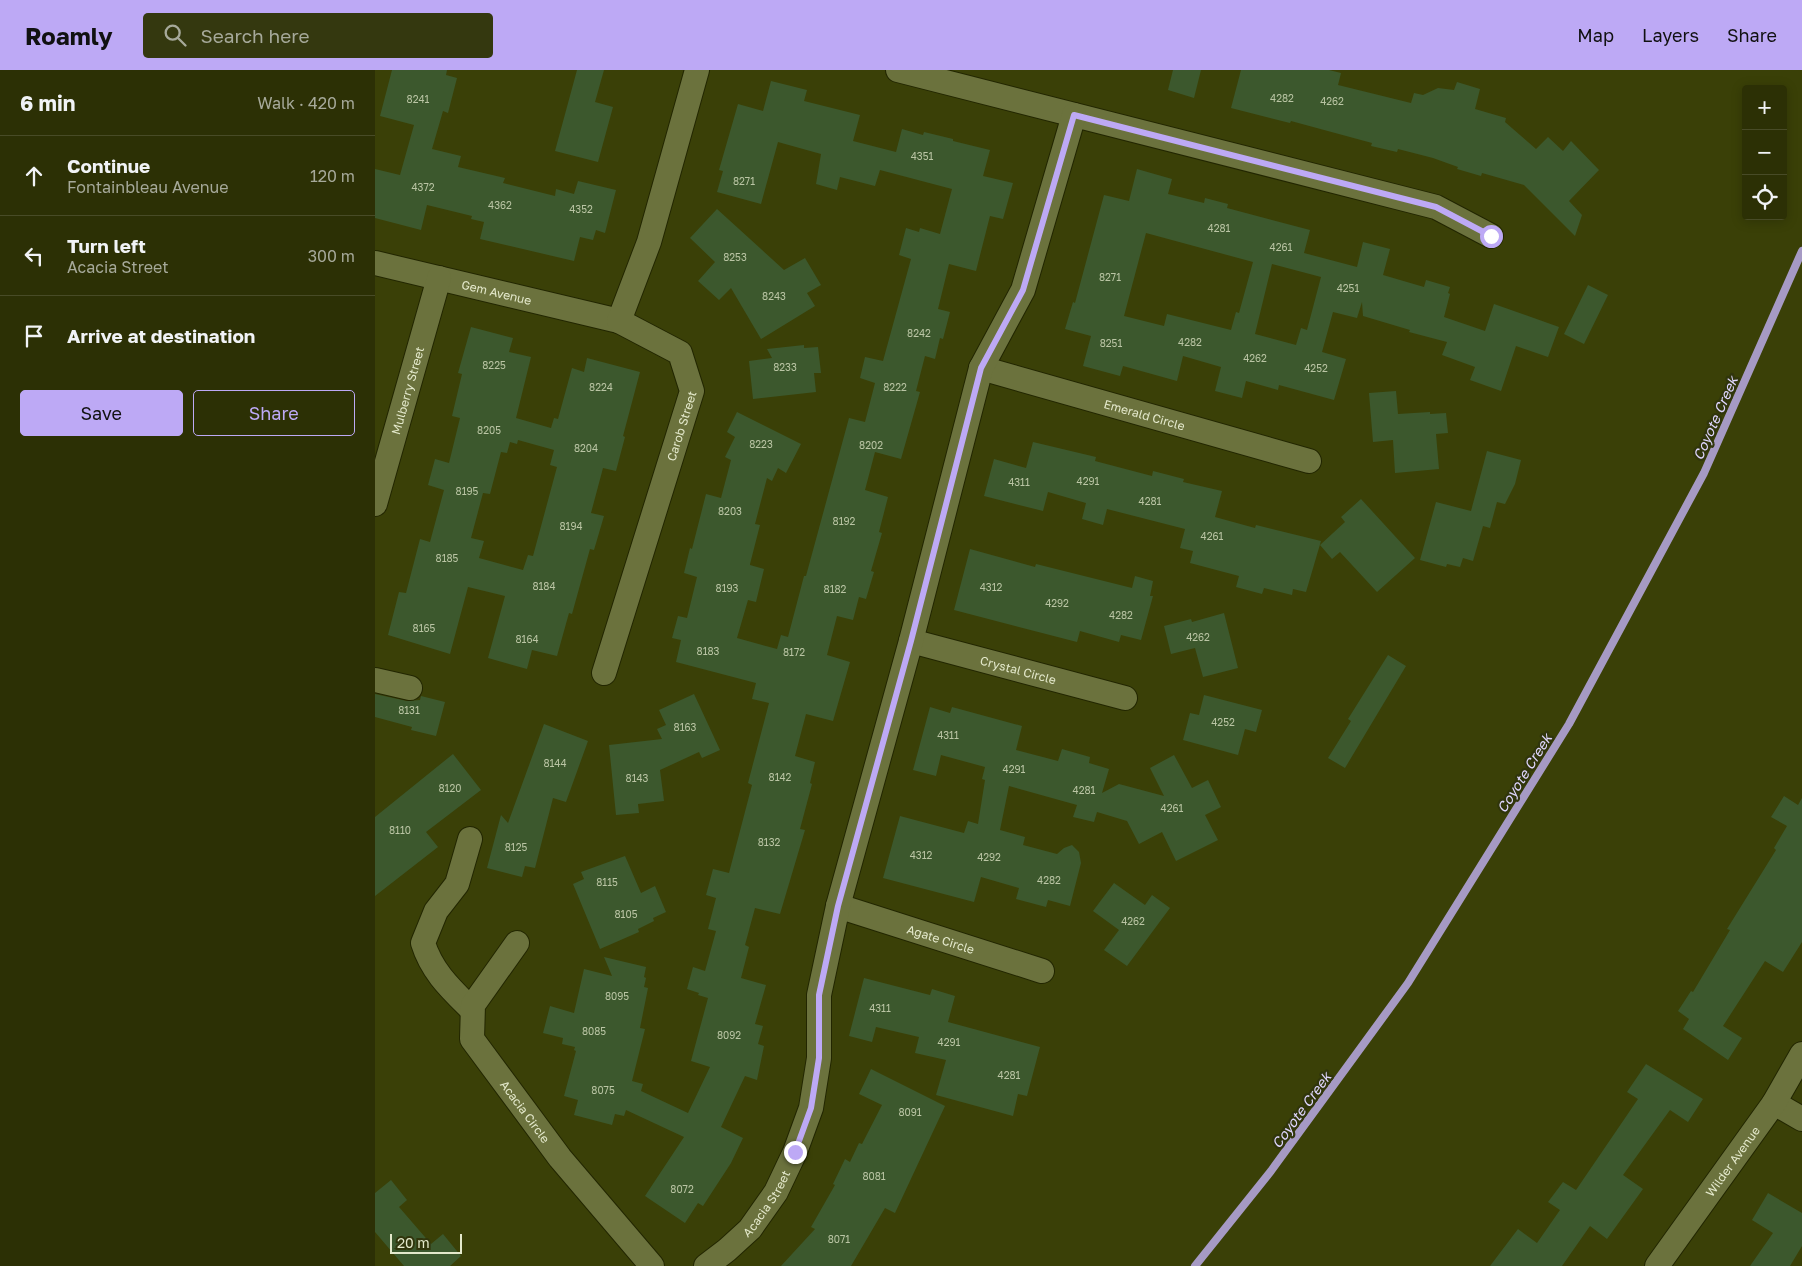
<!DOCTYPE html>
<meta charset="utf-8">
<style>
:root{--surface:#2c3005;--page:#34380f;--text:#f1f3f6;--muted:#a6a99a;--line:#484b27;--accent:#bda9f5}
body{margin:0;font-family:"Golos Text",sans-serif;background:var(--page);color:var(--text)}
.controls{position:absolute;right:15px;top:15px;display:grid;overflow:hidden;border-radius:5px;box-shadow:0 2px 12px #0003}
.controls button{width:45px;height:45px;display:grid;place-items:center;padding:0;border:0;border-bottom:1px solid var(--line);background:var(--surface);color:var(--text);font:25px sans-serif}
.scale{position:absolute;left:15px;bottom:12px;width:72px;box-sizing:border-box;padding-left:5px;border:2px solid #e4e9cc;border-top:0;font-size:14px;line-height:18px;white-space:nowrap;color:#e4e9cc;-webkit-text-stroke:4px #30350c;paint-order:stroke}
.stop{position:absolute;width:15px;height:15px;margin:-11px;border:4px solid #bda9f5;border-radius:50%;background:#fff}
.stop.end{background:#bda9f5;border-color:#fff;box-shadow:0 1px 5px #0008}
.list{margin:0;padding:0;list-style:none}
h2{display:flex;justify-content:space-between;align-items:center;height:65px;margin:0;padding:0 20px;font-size:21px}
h2 small{font-size:16px;font-weight:400;color:var(--muted)}
.list li{display:grid;grid-template-columns:32px 1fr auto;gap:15px;align-items:center;box-sizing:border-box;height:80px;padding:0 20px;border-top:1px solid var(--line)}
.list b{display:block;font-size:19px;white-space:nowrap}
.list p{margin:0;font-size:16px;white-space:nowrap;color:var(--muted)}
.list em{font-size:16px;font-style:normal;color:var(--muted)}
.actions{display:flex;gap:10px;padding:15px 20px}
.actions a{flex:1;padding:11px 0;border:1px solid var(--accent);border-radius:5px;text-align:center;font-size:18px;color:var(--accent)}
.actions .main{background:var(--accent);color:#111}
.icon{flex:none;width:28px;height:28px;fill:none;stroke:currentColor;stroke-width:2;stroke-linecap:round;stroke-linejoin:round}
.map{position:relative;flex:none;width:1427px;height:1196px;overflow:hidden}
header{display:flex;align-items:center;gap:30px;box-sizing:border-box;height:70px;padding:0 25px;background:var(--accent);color:#111}
header strong{font-size:24px}
nav{display:flex;gap:28px;margin-inline-start:auto;font-size:18px}
.search{width:350px;height:45px;background:var(--page);display:flex;align-items:center;gap:12px;box-sizing:border-box;padding:0 18px;border-radius:5px;color:var(--muted);font-size:19px}
main{display:flex}
aside{flex:1;background:var(--surface)}
.map>svg:first-child{display:block}
.lines{fill:none;stroke-linecap:round;stroke-linejoin:round}
.stream{stroke:#a69ac4;stroke-width:8}
.building{fill:#3c582d;fill-rule:evenodd}
.minor-casing{stroke:#222600;stroke-width:26}
.minor{stroke:#6b723d;stroke-width:24}
.route{stroke:#bda9f5;stroke-width:6}
.labels{text-anchor:middle;dominant-baseline:central;stroke-width:4.5;stroke-linejoin:round;paint-order:stroke}
.number-label{font-size:10px;fill:#bac5a4}
.street-label{font-size:12px;fill:#e4e9cc;stroke:#30350c}
.water-label{font-size:14px;font-style:italic;fill:#e0d7ff;stroke:#30350c}
</style>
<header>
<strong>Roamly</strong>
<div class="search"><svg class="icon" aria-label="search" viewBox="0 0 24 24"><circle cx="10" cy="10" r="6"/><path d="M15 15l6 6"/></svg>Search here</div>
<nav><a>Map</a><a>Layers</a><a>Share</a></nav>
</header>
<main>
<aside>
<h2>6 min<small>Walk · 420 m</small></h2>
<ul class="list">
<li><svg class="icon" aria-label="ahead" viewBox="0 0 24 24"><path d="M12 20V5M6 11l6-6 6 6"/></svg><div><b>Continue</b><p>Fontainbleau Avenue</p></div><em>120 m</em></li>
<li><svg class="icon" aria-label="left" viewBox="0 0 24 24"><path d="M17 20v-9H6M10 6l-5 5 5 5"/></svg><div><b>Turn left</b><p>Acacia Street</p></div><em>300 m</em></li>
<li><svg class="icon" aria-label="arrive" viewBox="0 0 24 24"><path d="M6 21V4h12l-3 4 3 4H6"/></svg><div><b>Arrive at destination</b></div></li>
</ul>
<div class="actions"><a class="main">Save</a><a>Share</a></div>
</aside>
<div class="map">
<svg width="1427" height="1196" viewBox="0 0 1427 1196">
<rect width="100%" height="100%" fill="#3a4007"/>
<g class="lines">
<path class="stream" d="M820,1196L896,1101L1033,913L1194,654L1329,403L1427,181"/>
</g>
<path class="building" d="M17,0H72L71,5L82,8L73,43L68,41L57,79L86,86L83,97L130,108L128,113L180,126L181,119L199,124L203,111L241,120L230,163L221,160L218,170L205,167L199,191L105,169L109,152L96,149L97,146L52,135L46,160L0,148V99L25,105L39,55L5,46Z
M202,0H229L220,32L238,37L223,92L180,81Z
M798,0H826L819,28L793,20Z
M866,0H954L966,3L963,15L1036,33L1039,23L1048,25L1063,18L1079,20L1082,12L1105,19L1100,39L1131,48L1130,52L1161,79L1173,67L1188,81L1196,71L1224,100L1194,131L1207,145L1200,166L1149,115L1107,103L1106,106L1082,99L1083,97L1058,88L1023,79L1022,82L996,76L997,73L916,51L915,53L856,38Z
M396,11L432,20L429,31L485,45L478,71L521,82L527,59L548,65L549,62L578,69V71L615,80L608,106L638,113L628,149L615,146L601,201L574,194L563,239L575,242L568,269L565,268L560,289L550,286L541,321L545,322L526,389L500,382L490,420L513,427L504,462L507,463L496,501L499,502L491,529L484,527L478,550L462,546L452,585L475,592L458,651L431,644L420,686L440,692L435,713L437,714L425,759L430,760L405,844L380,838L370,875L374,877L366,908L391,915L380,954L388,956L383,974L389,976L382,1010L370,1006L346,1057L368,1068L356,1093L328,1136L323,1133L310,1153L270,1126L309,1067L251,1040L249,1046L240,1044L237,1055L199,1045L203,1030L189,1026L201,981L199,980L200,977L187,974L188,968L168,963L175,936L199,943L209,899L237,906L229,887L271,897L269,907L271,908L269,917L273,918L265,958L270,959L257,1011L268,1014L266,1021L313,1043L335,997L316,991L333,928L323,925L324,923L312,919L318,897L330,901L341,861L333,859L341,828L331,825L338,799L354,803L377,715L373,713L394,633L377,629L381,613L301,592L306,570L297,568L303,546L312,548L322,507L309,503L315,478L317,479L331,424L346,428L356,390L350,387L360,367L352,362L362,342L426,374L411,403L403,398L397,411L392,408L380,454L385,455L375,494V495L389,499L381,532L373,530L362,568L402,579L406,565L413,567L429,506H431L474,348L490,352L500,313L485,308L490,287L508,291L536,189L524,185L531,158L544,162L545,158L565,164L577,119L505,100L500,116L465,107L462,120L441,114L446,84L403,72L386,134L342,122L348,101L344,100L363,34L388,41Z
M762,99L797,109L793,124L829,133L830,128L853,134L852,138L935,160L929,183L982,197L988,172L1015,179L1008,205L1049,217L1051,210L1075,217L1073,223L1075,224L1069,247L1110,261L1119,234L1184,257L1173,287L1141,276L1126,321L1095,310L1100,297L1067,285L1072,272L1034,262L1035,260L988,246L987,232L982,248L958,242L947,282L971,289L959,330L904,315L903,320L871,311L867,328L840,321L846,297L808,286L802,311L748,296L745,306L708,296L716,266L690,259L698,232L700,233L729,125L754,131ZM771,163L878,192L864,243L861,242L856,260L792,244L789,256L749,246ZM897,194L946,207L932,260L926,258L921,275L880,264Z
M342,139L409,200L430,188L446,215L432,223L440,236L386,269L356,218L344,230L323,211L340,192L315,168Z
M1213,215L1233,225L1209,274L1189,264Z
M96,257L138,268L134,282L156,287L141,348L176,358L179,348L183,349L197,298L209,302L212,288L265,302L248,366L250,367L241,401L228,398L216,443L229,446L219,480L215,479L197,544L194,543L182,586L157,580L152,599L113,588L130,526L93,517L75,584L13,565L24,522L31,523L45,469L55,472L69,420L53,415L60,389L74,393L85,348L77,346L87,304L83,303ZM143,370L179,380L175,395L182,397L158,486L153,485L148,500L104,488L109,471L96,468L108,423L115,424L126,382L132,383L135,372L142,374Z
M429,275V278L443,277L446,303H439L441,322L378,329L374,291L397,288L392,279Z
M1021,321L1023,344L1055,342V344L1071,343L1073,363L1061,364L1064,399L1020,403L1018,370L998,372L994,323Z
M658,372L721,387L720,391L777,406L778,401L809,409L808,412L847,421L840,447L880,458L881,455L946,471L931,522L918,519L917,525L889,518L887,524L861,517L864,506L815,493L818,481L805,478L810,459L732,439L728,455L707,449L711,433L673,422L668,441L609,426L619,389L651,398Z
M1112,381L1146,390L1140,414L1130,434L1122,432L1115,458L1108,456L1098,491L1088,488L1085,497L1072,494L1071,497L1045,490L1061,432L1096,441Z
M986,429L1040,488L1002,522L965,482L957,489L945,475L970,452L966,447Z
M595,479L660,497L661,494L757,518L760,506L778,511L775,526H778L766,570L746,565L744,572L705,561L702,572L579,540Z
M849,543L863,598L828,607L820,578L796,584L789,556L816,549L817,552Z
M1013,585L1031,596L970,698L953,688L976,651L973,649Z
M0,624L32,631L45,630L46,626L70,632L61,666L36,660L37,657L0,647Z
M319,624L345,680L327,688L324,682L285,700L289,731L263,734L264,743L241,745L234,675L287,669L282,659L291,655L284,640Z
M829,625L887,640L881,662L870,659L863,685L808,670L815,643L824,645Z
M555,637L575,643L577,637L647,656L641,680L683,691L687,679L715,687L714,693L734,699L727,723L744,714L789,726L775,698L799,685L817,718L833,710L846,737L830,745L843,770L801,791L787,762L764,774L752,751L722,742L719,752L698,747L702,735L634,716L625,760L650,767L648,775L682,784L689,778L697,775L704,782L706,793L695,836L673,830L671,837L641,829L644,818L606,807L599,832L508,808L525,746L589,763L593,751L603,754L610,710L607,709L610,697L566,685L561,706L538,700Z
M169,654L213,671L191,732L178,728L160,798L150,796L147,807L112,798L126,745L133,753Z
M78,684L106,720L51,762L63,777L0,826V747Z
M1409,726L1423,735L1427,728V872L1408,902L1390,891L1348,956L1367,968L1353,990L1308,959L1314,949L1303,941L1316,921L1318,922L1355,860L1352,859L1401,780L1399,778L1412,756L1396,747Z
M250,786L266,823L280,816L291,842L278,848L279,851L263,859L264,862L225,879L198,814L209,809L206,802Z
M739,813L770,835L777,825L795,838L752,896L729,880L744,860L718,841Z
M489,908L555,925L557,919L580,926L573,952L665,977L652,1026L643,1024L638,1046L561,1025L571,990L540,983L544,967L501,957L497,972L474,966Z
M1271,994L1328,1029L1313,1052L1295,1040L1248,1105L1268,1119L1232,1169L1215,1156L1187,1196H1115L1143,1159L1162,1173L1185,1140L1173,1132L1188,1112L1201,1120L1263,1029L1252,1022Z
M496,999L570,1036L520,1143L510,1138L476,1196H406L440,1159L436,1157L460,1115L458,1114L470,1089L475,1092L484,1073L487,1074L507,1035L484,1024Z
M16,1110L32,1130L24,1137L56,1174L68,1164L86,1186L75,1196H29L0,1162V1123Z
M1393,1123L1427,1143V1176L1415,1196H1375L1398,1163L1377,1150Z"/>
<g class="lines">
<g class="minor-casing">
<g id="minor">
<path d="M523,0L1061,137L1116,166"/>
<path id="s1" d="M0,193L244,251"/>
<path id="s2" d="M606,298L934,391"/>
<path id="s3" d="M0,434L64,208"/>
<path id="s4" d="M536,571L750,628"/>
<path id="s5" d="M229,603L317,321L305,283L244,251L274,172L322,0"/>
<path d="M0,610L35,618"/>
<path d="M95,769L82,814L61,841L48,873C57,902 76,919 97,940"/>
<path id="s6" d="M463,836L667,901"/>
<path id="s7" d="M142,873L98,935L97,969L185,1088L277,1196"/>
<path d="M1399,1033L1427,1049"/>
<path id="s8" d="M331,1196L352,1180L375,1159L401,1122L420,1082L436,1038L444,988V925L463,836L536,571L606,298L648,220L699,45"/>
<path id="s9" d="M1282,1196L1399,1033L1427,984"/>
</g>
</g>
<use href="#minor" class="minor"/>
</g>
<g class="lines">
<path class="route" d="M420,1082L436,1038L444,988V925L463,836L536,571L606,298L648,220L699,45L1061,137L1116,166"/>
</g>
<g class="labels">
<g class="number-label">
<text x="907" y="28">4282</text>
<text x="43" y="29">8241</text>
<text x="957" y="31">4262</text>
<text x="547" y="86">4351</text>
<text x="369" y="111">8271</text>
<text x="48" y="117">4372</text>
<text x="125" y="135">4362</text>
<text x="206" y="139">4352</text>
<text x="844" y="158">4281</text>
<text x="906" y="177">4261</text>
<text x="360" y="187">8253</text>
<text x="735" y="207">8271</text>
<text x="973" y="218">4251</text>
<text x="399" y="226">8243</text>
<text x="544" y="263">8242</text>
<text x="815" y="272">4282</text>
<text x="736" y="273">8251</text>
<text x="880" y="288">4262</text>
<text x="119" y="295">8225</text>
<text x="410" y="297">8233</text>
<text x="941" y="298">4252</text>
<text x="226" y="317">8224</text>
<text x="520" y="317">8222</text>
<text x="114" y="360">8205</text>
<text x="386" y="374">8223</text>
<text x="496" y="375">8202</text>
<text x="211" y="378">8204</text>
<text x="713" y="411">4291</text>
<text x="644" y="412">4311</text>
<text x="92" y="421">8195</text>
<text x="775" y="431">4281</text>
<text x="355" y="441">8203</text>
<text x="469" y="451">8192</text>
<text x="196" y="456">8194</text>
<text x="837" y="466">4261</text>
<text x="72" y="488">8185</text>
<text x="169" y="516">8184</text>
<text x="616" y="517">4312</text>
<text x="352" y="518">8193</text>
<text x="460" y="519">8182</text>
<text x="682" y="533">4292</text>
<text x="746" y="545">4282</text>
<text x="49" y="558">8165</text>
<text x="823" y="567">4262</text>
<text x="152" y="569">8164</text>
<text x="333" y="581">8183</text>
<text x="419" y="582">8172</text>
<text x="34" y="640">8131</text>
<text x="848" y="652">4252</text>
<text x="310" y="657">8163</text>
<text x="573" y="665">4311</text>
<text x="180" y="693">8144</text>
<text x="639" y="699">4291</text>
<text x="405" y="707">8142</text>
<text x="262" y="708">8143</text>
<text x="75" y="718">8120</text>
<text x="709" y="720">4281</text>
<text x="797" y="738">4261</text>
<text x="25" y="760">8110</text>
<text x="394" y="772">8132</text>
<text x="141" y="777">8125</text>
<text x="546" y="785">4312</text>
<text x="614" y="787">4292</text>
<text x="674" y="810">4282</text>
<text x="232" y="812">8115</text>
<text x="251" y="844">8105</text>
<text x="758" y="851">4262</text>
<text x="242" y="926">8095</text>
<text x="505" y="938">4311</text>
<text x="219" y="961">8085</text>
<text x="354" y="965">8092</text>
<text x="574" y="972">4291</text>
<text x="634" y="1005">4281</text>
<text x="228" y="1020">8075</text>
<text x="535" y="1042">8091</text>
<text x="499" y="1106">8081</text>
<text x="307" y="1119">8072</text>
<text x="464" y="1169">8071</text>
</g>
<g class="street-label">
<text stroke="none"><textPath href="#s1" startOffset="125">Gem Avenue</textPath></text>
<text stroke="none"><textPath href="#s3" startOffset="118">Mulberry Street</textPath></text>
<text stroke="none"><textPath href="#s2" startOffset="170">Emerald Circle</textPath></text>
<text stroke="none"><textPath href="#s5" startOffset="259">Carob Street</textPath></text>
<text stroke="none"><textPath href="#s4" startOffset="111">Crystal Circle</textPath></text>
<text stroke="none"><textPath href="#s6" startOffset="108">Agate Circle</textPath></text>
<text stroke="none"><textPath href="#s7" startOffset="200">Acacia Circle</textPath></text>
<text stroke="none"><textPath href="#s9" startOffset="129">Wilder Avenue</textPath></text>
<text stroke="none"><textPath href="#s8" startOffset="88">Acacia Street</textPath></text>
</g>
<g class="water-label">
<text transform="translate(1340 348) rotate(-66)">Coyote Creek</text>
<text transform="translate(1149 703) rotate(-58)">Coyote Creek</text>
<text transform="translate(926 1040) rotate(-54)">Coyote Creek</text>
</g>
</g>
</svg>
<div class="controls">
<button>+</button>
<button>−</button>
<button><svg class="icon" aria-label="locate" viewBox="0 0 24 24"><circle cx="12" cy="12" r="6"/><path d="M12 2v4M12 18v4M2 12h4M18 12h4"/></svg></button>
</div>
<div class="scale">20 m</div>
<div class="stop" style="left:1116px;top:166px"></div>
<div class="stop end" style="left:420px;top:1082px"></div>
</div>
</main>
